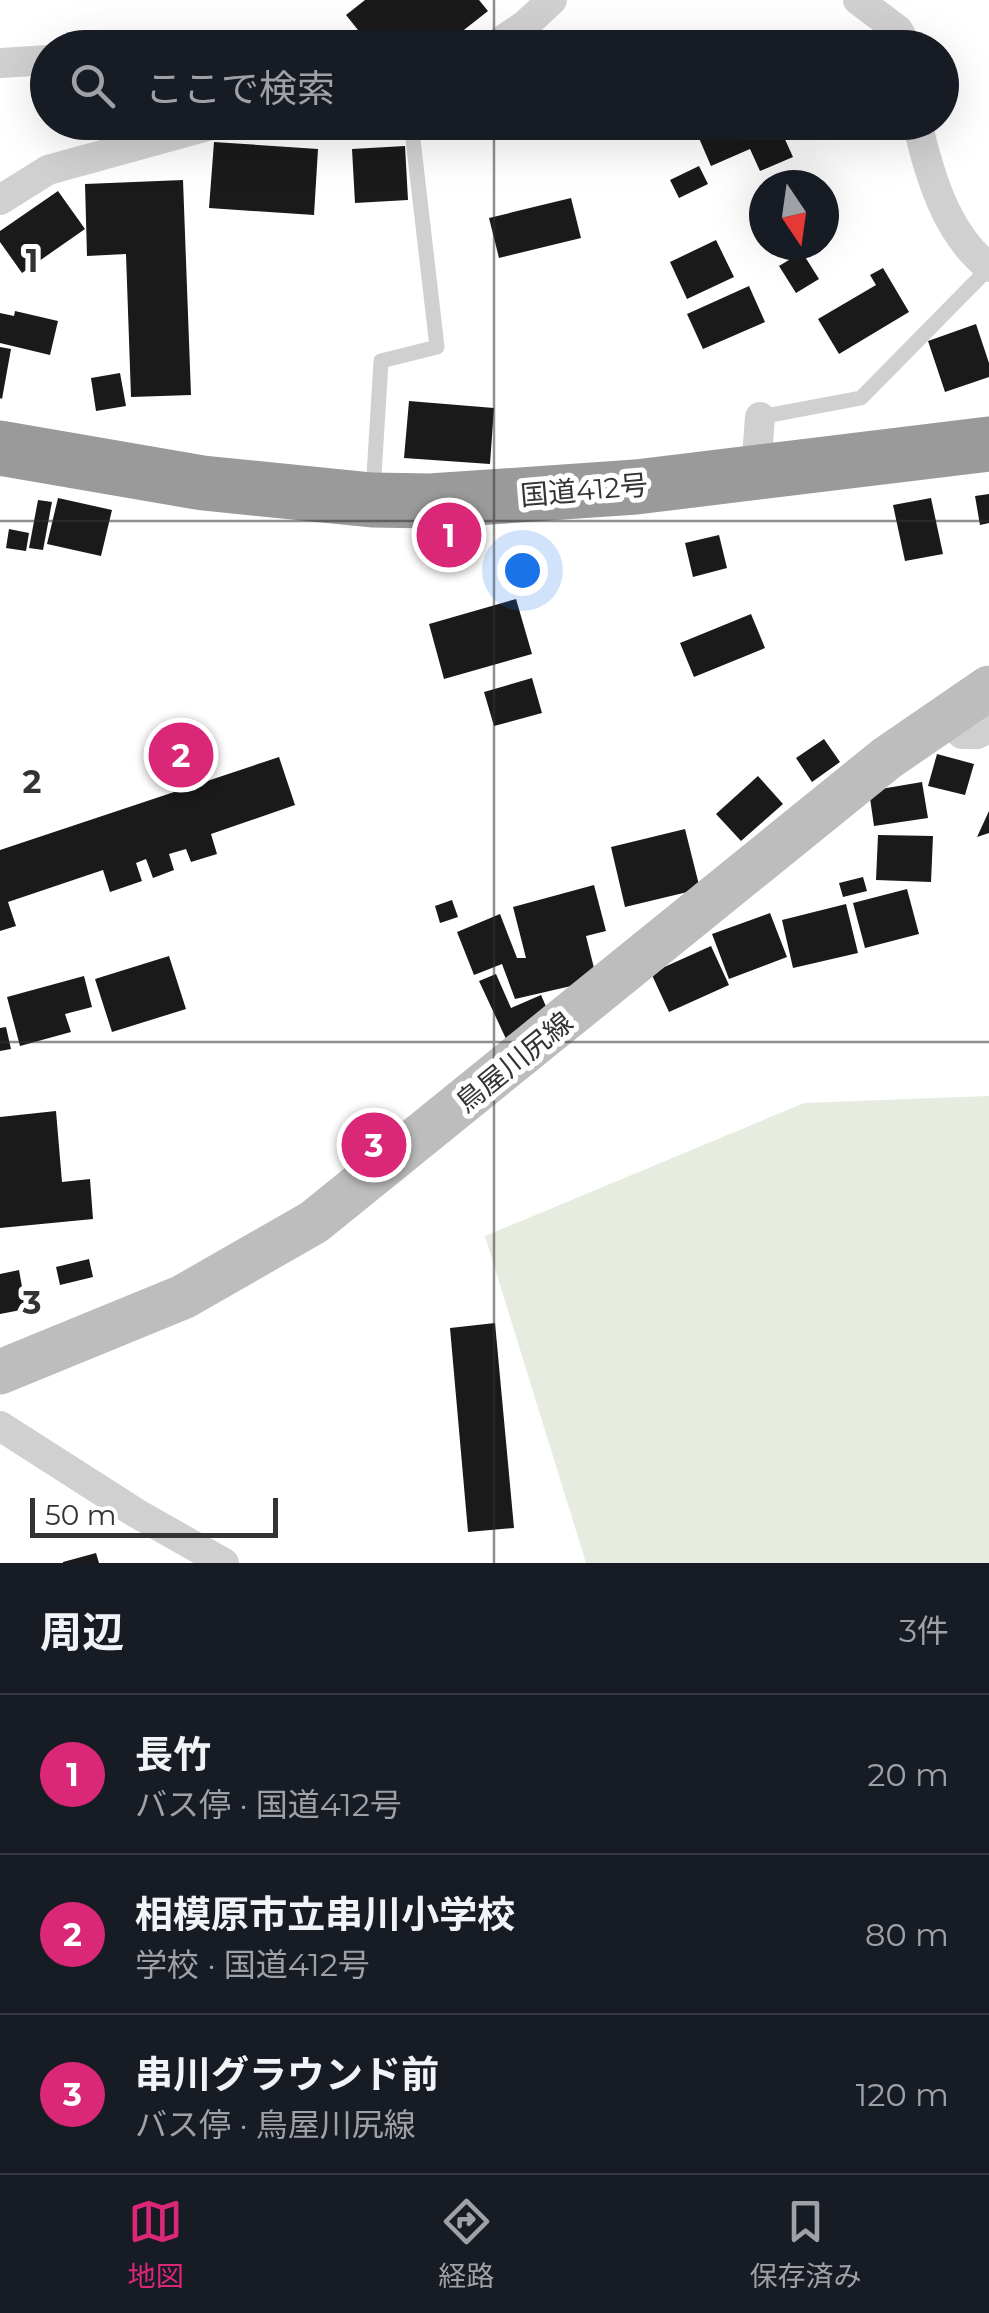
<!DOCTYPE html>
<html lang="ja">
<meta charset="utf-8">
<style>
:root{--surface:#171b24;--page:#20242c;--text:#f1f3f6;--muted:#9ea1a6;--line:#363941;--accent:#db2777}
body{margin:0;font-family:Montserrat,"Noto Sans JP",sans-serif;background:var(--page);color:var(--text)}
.compass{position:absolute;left:749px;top:170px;width:90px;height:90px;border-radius:50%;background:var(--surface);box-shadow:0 10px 40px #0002;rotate:167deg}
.scale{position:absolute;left:30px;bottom:25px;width:248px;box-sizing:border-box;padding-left:10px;border:5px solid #333;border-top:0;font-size:28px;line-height:35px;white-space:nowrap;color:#333;-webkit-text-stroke:8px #fff;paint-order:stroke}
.you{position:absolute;left:522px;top:570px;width:35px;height:35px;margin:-25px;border:8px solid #fff;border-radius:50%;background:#1a73e8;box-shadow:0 0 0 15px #1a73e833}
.badge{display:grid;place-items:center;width:65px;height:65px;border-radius:50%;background:var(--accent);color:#fff;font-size:32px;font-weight:700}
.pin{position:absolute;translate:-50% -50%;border:5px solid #fff;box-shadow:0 2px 10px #0006}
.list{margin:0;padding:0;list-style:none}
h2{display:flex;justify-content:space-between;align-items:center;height:130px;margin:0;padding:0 40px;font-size:42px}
h2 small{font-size:32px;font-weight:400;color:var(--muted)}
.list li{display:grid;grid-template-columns:65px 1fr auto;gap:30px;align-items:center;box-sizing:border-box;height:160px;padding:0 40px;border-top:2px solid var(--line)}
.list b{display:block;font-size:38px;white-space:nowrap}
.list p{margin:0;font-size:32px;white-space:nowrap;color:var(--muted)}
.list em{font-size:32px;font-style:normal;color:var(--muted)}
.icon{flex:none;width:55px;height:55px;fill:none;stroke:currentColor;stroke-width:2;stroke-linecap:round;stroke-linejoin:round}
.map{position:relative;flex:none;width:989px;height:1563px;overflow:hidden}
.search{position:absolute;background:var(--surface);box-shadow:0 10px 40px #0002;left:30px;right:30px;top:30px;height:110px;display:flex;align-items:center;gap:25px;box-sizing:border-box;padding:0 35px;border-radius:55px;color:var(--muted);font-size:38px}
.sheet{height:610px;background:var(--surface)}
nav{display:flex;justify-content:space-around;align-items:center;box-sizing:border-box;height:140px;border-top:2px solid var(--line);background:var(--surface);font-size:28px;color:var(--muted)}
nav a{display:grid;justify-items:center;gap:5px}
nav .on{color:var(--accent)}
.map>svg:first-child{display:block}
.green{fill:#e6ecdf}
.building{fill:#1a1a1a}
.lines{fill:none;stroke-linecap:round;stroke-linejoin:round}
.lane{stroke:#d0d0d0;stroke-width:15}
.street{stroke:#d0d0d0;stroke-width:30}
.secondary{stroke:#bdbdbd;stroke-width:45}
.highway{stroke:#9a9a9a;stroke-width:55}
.grid{fill:none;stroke:#333;stroke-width:2.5;stroke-opacity:0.55}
.labels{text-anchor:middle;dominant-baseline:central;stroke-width:10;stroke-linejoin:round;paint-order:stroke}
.street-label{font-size:28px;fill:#333;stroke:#fff}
.grid-label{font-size:32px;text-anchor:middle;font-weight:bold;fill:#333;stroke:#fff;stroke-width:10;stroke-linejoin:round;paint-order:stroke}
</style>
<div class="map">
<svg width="989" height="1563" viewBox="0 0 989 1563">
<rect width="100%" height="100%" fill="#fff"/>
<path class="green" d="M989,1096V1563H586L485,1236L804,1103Z"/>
<path class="building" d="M365,0H479L488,11L441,48H389L380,37L370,45L346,15Z
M692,122H796L799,128L783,135L793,157L760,171L750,149L711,166Z
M214,142L318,149L314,215L209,208Z
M405,146L408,200L355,203L352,149Z
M699,166L708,184L679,198L670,180Z
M183,180L191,395L131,397L126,254L87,256L85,184Z
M58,191L85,229L22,273L0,242V231Z
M571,198L581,238L499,258L489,218Z
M716,240L734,277L687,299L670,262Z
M802,252L819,279L796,293L779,266Z
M883,268L909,312L839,354L818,319L876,285L870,275Z
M749,286L765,322L703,349L687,314Z
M15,311L58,321L50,355L0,343V313L14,316Z
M976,324L989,363V377L945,392L928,341Z
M0,347L11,349L2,399L0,398Z
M120,373L126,406L96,411L91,378Z
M409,401L494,408L490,464L404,458Z
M989,494V523L980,525L975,496Z
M58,498L112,510L101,556L47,544Z
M931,498L943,554L905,561L893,505Z
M38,500L52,502L43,550L29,548Z
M9,529L29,533L26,551L6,548Z
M719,535L727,568L693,577L685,543Z
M516,599L532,654L444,679L429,624Z
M751,614L765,648L694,677L680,643Z
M532,678L542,713L494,726L484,692Z
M824,739L840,762L812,782L796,758Z
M937,754L974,764L965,795L928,786Z
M279,757L295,805L211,834L217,854L191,862L186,849L169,854L174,870L153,878L146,859L136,863L142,881L110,892L103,870L8,902L16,926L0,931V850Z
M758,776L783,804L741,841L716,814Z
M922,782L928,818L874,826L869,791Z
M989,811V833L977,837Z
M685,829L700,889L625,907L611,847Z
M878,835L933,836L931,882L876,880Z
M863,877L867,891L843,897L839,883Z
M594,885L606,931L586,936L597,980L515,999L502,964L474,975L457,932L500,914L517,958H526L513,907Z
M907,889L919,934L865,948L853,903Z
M452,900L458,917L440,923L435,906Z
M846,904L858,953L793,968L782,920Z
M770,913L787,957L729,979L712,934Z
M711,946L729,985L669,1012L651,973Z
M169,956L186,1009L112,1032L95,979Z
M496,974L511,1008L541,995L552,1020L507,1041L479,981Z
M84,976L92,1007L65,1014L71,1032L20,1046L7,997Z
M6,1027L11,1049L0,1051V1028Z
M56,1111L62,1182L90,1179L93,1219L0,1228V1117Z
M89,1259L93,1277L60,1285L56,1267Z
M19,1270L26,1309L0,1314V1274Z
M495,1323L514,1528L468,1532L450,1328Z
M96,1553L99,1563H63V1562Z"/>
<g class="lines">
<path class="lane" d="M760,417L861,398L989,268
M373,492L381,361L437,347L411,122"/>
<path class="street" d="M858,0L898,30L908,48
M491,48L525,25L552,0
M0,63L48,60
M917,122C929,174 946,234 989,267
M0,200L48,170L222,122
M756,471L760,417
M943,718L962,734H977L989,728
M0,1426L136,1513L224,1563"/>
<path class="secondary" d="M0,1372L183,1297L314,1222L887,758L989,688"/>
<path class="highway" d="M0,448L203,483L372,500L430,501L636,487L989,444"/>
</g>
<path class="grid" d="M494,0V48M494,122V1563M0,521H989M0,1042H989"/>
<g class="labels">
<g class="street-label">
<text transform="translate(584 490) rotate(-5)">国道412号</text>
<text transform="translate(514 1062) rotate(-39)">鳥屋川尻線</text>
</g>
</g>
<g class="grid-label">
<text x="32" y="272">1</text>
<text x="32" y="793">2</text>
<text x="32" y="1314">3</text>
</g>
</svg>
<svg class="compass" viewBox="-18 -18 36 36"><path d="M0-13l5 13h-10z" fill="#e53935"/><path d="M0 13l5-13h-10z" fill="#9ea1a6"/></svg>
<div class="scale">50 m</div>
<div class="you"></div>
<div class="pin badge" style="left:449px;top:535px">1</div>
<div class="pin badge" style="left:181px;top:755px">2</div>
<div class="pin badge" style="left:374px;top:1145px">3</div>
<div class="search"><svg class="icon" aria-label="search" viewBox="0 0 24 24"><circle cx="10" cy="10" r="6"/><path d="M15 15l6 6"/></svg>ここで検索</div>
</div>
<section class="sheet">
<h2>周辺<small>3件</small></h2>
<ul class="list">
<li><span class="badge">1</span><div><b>長竹</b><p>バス停 · 国道412号</p></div><em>20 m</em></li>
<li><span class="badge">2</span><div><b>相模原市立串川小学校</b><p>学校 · 国道412号</p></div><em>80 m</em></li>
<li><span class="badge">3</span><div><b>串川グラウンド前</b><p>バス停 · 鳥屋川尻線</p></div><em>120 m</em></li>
</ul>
</section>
<nav>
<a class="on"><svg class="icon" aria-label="map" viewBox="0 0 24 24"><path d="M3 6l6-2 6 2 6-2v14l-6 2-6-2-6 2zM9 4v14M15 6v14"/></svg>地図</a>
<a><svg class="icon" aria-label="directions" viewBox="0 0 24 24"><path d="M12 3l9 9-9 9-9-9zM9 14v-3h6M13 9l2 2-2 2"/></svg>経路</a>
<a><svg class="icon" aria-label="saved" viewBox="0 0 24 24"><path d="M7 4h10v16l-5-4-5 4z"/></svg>保存済み</a>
</nav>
